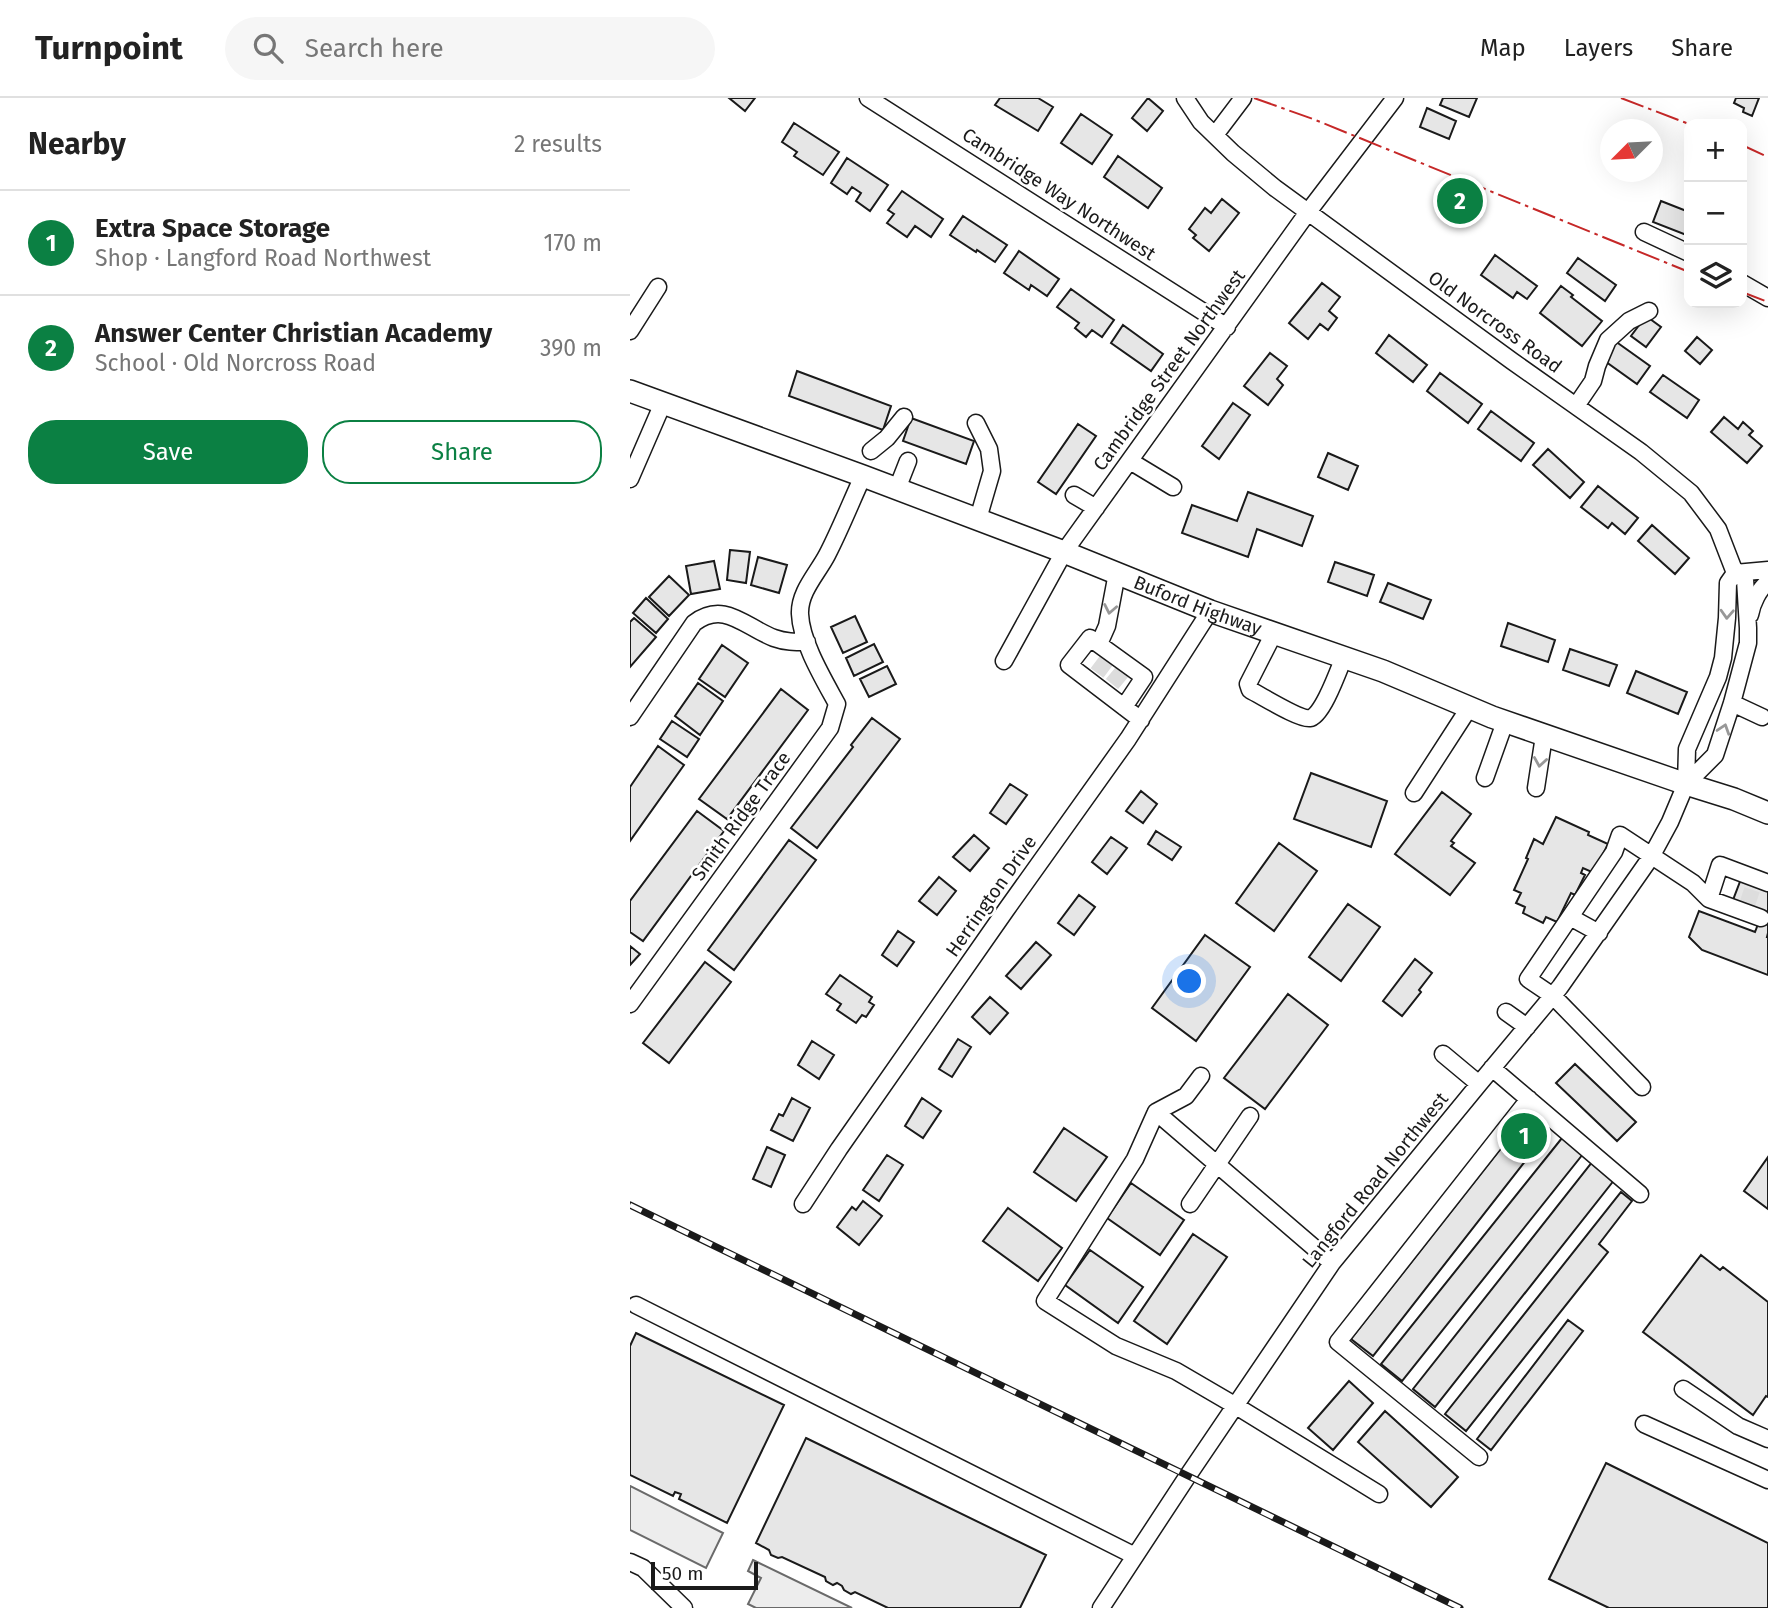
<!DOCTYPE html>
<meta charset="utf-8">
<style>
:root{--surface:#fff;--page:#f6f6f6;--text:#222;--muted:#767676;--line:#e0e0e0;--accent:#0b8043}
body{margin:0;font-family:"Fira Sans",sans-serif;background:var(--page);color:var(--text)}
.controls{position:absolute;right:21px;top:21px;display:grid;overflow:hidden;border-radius:14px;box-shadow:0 7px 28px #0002}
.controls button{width:63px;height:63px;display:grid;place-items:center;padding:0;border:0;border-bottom:2px solid var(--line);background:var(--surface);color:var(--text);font:35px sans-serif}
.compass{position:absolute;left:970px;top:21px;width:63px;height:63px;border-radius:50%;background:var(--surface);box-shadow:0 7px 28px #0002;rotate:246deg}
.scale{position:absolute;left:21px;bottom:18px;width:107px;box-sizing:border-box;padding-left:7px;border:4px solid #1a1a1a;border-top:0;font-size:19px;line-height:24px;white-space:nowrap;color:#1a1a1a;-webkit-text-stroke:5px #fff;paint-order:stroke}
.you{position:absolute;left:560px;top:884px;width:24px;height:24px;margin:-18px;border:5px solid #fff;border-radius:50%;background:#1a73e8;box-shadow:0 0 0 10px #1a73e833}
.badge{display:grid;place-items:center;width:46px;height:46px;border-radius:50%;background:var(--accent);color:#fff;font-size:23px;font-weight:700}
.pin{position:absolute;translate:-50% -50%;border:4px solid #fff;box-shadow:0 2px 7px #0006}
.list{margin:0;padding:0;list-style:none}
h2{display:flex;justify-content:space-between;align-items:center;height:91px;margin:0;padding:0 28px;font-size:30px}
h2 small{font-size:23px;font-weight:400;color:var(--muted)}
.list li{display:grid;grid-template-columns:46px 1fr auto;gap:21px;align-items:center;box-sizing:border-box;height:105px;padding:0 28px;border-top:2px solid var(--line)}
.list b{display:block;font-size:26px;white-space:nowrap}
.list p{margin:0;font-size:23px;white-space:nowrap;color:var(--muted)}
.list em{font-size:23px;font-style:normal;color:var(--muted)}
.actions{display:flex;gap:14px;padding:21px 28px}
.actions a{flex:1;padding:16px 0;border:2px solid var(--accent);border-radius:28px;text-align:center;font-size:24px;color:var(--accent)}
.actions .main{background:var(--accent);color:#fff}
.icon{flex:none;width:38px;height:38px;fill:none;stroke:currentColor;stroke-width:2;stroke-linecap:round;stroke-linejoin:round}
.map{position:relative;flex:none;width:1138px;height:1510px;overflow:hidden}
header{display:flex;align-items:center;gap:42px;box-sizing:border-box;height:98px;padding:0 35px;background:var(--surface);border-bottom:2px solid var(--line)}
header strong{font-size:33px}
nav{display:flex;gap:38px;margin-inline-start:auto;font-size:24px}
.search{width:490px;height:63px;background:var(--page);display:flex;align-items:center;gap:18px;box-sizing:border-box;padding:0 24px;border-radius:38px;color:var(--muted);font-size:26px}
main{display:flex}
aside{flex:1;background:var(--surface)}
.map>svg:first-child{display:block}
.built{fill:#ededed;stroke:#6a6a6a;stroke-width:2}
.building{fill:#e6e6e6;stroke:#1a1a1a;stroke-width:2}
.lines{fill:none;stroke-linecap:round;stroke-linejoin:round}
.minor-tunnel{stroke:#ddd;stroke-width:16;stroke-dasharray:16 8;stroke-linecap:butt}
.minor-casing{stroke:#1a1a1a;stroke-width:19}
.major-casing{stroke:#1a1a1a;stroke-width:24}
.minor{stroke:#fff;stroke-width:16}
.major{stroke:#fff;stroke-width:21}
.rail-casing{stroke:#1a1a1a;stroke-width:7}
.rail{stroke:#fff;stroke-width:4.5;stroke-dasharray:13;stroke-linecap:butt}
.power{stroke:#c62828;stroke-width:2;stroke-dasharray:24 5 3.5 5;stroke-linecap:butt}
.oneway{stroke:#989898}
.labels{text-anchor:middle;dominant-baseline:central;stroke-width:5;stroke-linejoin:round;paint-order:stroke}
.street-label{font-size:19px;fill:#1a1a1a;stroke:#fff}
</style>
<header>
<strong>Turnpoint</strong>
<div class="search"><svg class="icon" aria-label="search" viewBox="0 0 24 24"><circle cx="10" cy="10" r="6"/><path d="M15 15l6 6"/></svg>Search here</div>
<nav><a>Map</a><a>Layers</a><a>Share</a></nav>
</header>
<main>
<aside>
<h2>Nearby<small>2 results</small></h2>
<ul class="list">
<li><span class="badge">1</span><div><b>Extra Space Storage</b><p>Shop · Langford Road Northwest</p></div><em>170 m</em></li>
<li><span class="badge">2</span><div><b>Answer Center Christian Academy</b><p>School · Old Norcross Road</p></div><em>390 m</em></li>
</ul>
<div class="actions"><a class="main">Save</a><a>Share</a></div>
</aside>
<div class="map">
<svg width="1138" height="1510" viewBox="0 0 1138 1510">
<rect width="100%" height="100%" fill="#fff"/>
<path class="built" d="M0,1388L93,1435L76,1470L0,1432Z
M123,1462L222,1510H126L118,1506L131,1480L118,1473Z"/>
<path class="building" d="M99,0H125L115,13Z
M370,0H408L423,9L408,33L365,7Z
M518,0L533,13L517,33L502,20Z
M813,0H847L839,19L810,7Z
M1106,0H1129L1122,18L1113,14L1114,10L1104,5Z
M797,10L826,23L819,41L790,29Z
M451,16L482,37L462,66L431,45Z
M164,25L209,54L193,77L164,58L167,54L152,44Z
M488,58L532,90L518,110L474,79Z
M217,60L258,87L240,113L226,103L231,95L222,89L217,96L201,85Z
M272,93L313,121L301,139L285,128L277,139L257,125L264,116L258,112Z
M592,101L609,115L579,153L563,140L566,137L559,131L575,110L581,115Z
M1031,103L1059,114V138L1023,124Z
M333,118L377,147L365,164L347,152L346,154L320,137Z
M389,153L429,181L417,198L401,187L399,192L374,175Z
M865,157L907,188L897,201L887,194L883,200L851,177Z
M948,160L986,187L975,203L937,175Z
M692,185L710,199L699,213L707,220L698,232L690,226L678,241L659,225Z
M931,188L943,197L941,199L972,223L952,248L910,215Z
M441,191L484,222L472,239L462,232L456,239L445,230L449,225L427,209Z
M1016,218L1031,229L1016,249L1001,238Z
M493,227L533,256L521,273L481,245Z
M759,237L797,267L783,284L746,255Z
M1067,239L1082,252L1070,266L1055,253Z
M985,243L1020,268L1007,286L972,261Z
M640,255L657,268L647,281L653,287L638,307L614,288Z
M167,273L261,308L253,332L159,298Z
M810,275L852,306L838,325L797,293Z
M1033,277L1069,302L1057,320L1020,294Z
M603,305L620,317L589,361L572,348Z
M861,313L904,345L891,363L848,331Z
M1094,319L1108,331L1113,324L1123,333L1119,337L1132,348L1117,365L1081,334Z
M281,320L344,343L336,366L273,343Z
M448,326L466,338L426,396L408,384Z
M918,351L954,384L940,400L903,367Z
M698,355L728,368L718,392L688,379Z
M968,388L1008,420L995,436L982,425L978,430L951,409Z
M618,394L683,418L672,448L627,431L618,459L552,435L562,407L607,423Z
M1022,427L1059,460L1045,476L1008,443Z
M100,452L120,454L116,485L97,482Z
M128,459L157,467L149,495L121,487Z
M84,463L90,491L61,496L56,468Z
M705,464L744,477L737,498L698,484Z
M39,478L59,497L39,518L19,499Z
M758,485L801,502L793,521L750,504Z
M16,500L38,521L26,535L3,515Z
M225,518L237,544L213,555L201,529Z
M4,520L26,539L0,569V524Z
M878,525L925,542L918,564L871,548Z
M244,546L253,564L224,578L216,560Z
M92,547L118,565L95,599L69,581Z
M940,551L987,567L979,588L933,572Z
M257,568L266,586L239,599L230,581Z
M1006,573L1057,594L1048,616L997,595Z
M68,585L93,603L70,637L45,618Z
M151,591L178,612L97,721L69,701Z
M242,620L270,641L187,750L161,730L223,649L221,647Z
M42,623L69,641L57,659L30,641Z
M28,648L54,667L0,743V689Z
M681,675L757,703L741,749L664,721Z
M380,686L397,697L376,726L360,715Z
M511,693L527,706L513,725L496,713Z
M812,694L841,716L821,743L824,745L821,748L845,765L820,797L765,756Z
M67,713L94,733L13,843L0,834V803Z
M926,719L959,734L958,737L978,746L964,775L953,770L951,775L955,777L945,797L941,795L927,824L916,819L913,825L893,815L895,809L886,805L891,795L884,792L898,761L896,760L904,741L913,746Z
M526,733L551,749L542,762L518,746Z
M344,737L359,750L340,773L323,759Z
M481,739L497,750L477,776L462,764Z
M159,742L186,762L104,872L78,852Z
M649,745L687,773L644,833L606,805Z
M309,779L326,793L307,817L289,803Z
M1111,781L1138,791V835L1137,839H1138V877L1072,852L1059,839L1069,813L1125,834L1133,813L1103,802Z
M449,797L465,809L444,837L428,825Z
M718,806L750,829L711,883L679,859Z
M268,833L284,844L267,868L252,857Z
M575,837L620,869L566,943L522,910Z
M406,844L421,857L391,891L376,878Z
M0,848L10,856L0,867Z
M785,861L802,875L789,892L791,894L772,918L753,903Z
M75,864L101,884L39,965L13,945Z
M210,877L242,899L239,904L244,907L236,919L232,917L226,925L207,912L211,906L196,896Z
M658,896L698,927L635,1011L594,980Z
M360,899L378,915L360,936L342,919Z
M328,941L341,949L322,979L309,971Z
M182,943L204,957L189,981L168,967Z
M945,966L1006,1024L987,1043L926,985Z
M162,1000L180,1010L163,1043L141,1032L149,1016L153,1018Z
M292,1000L311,1013L293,1040L275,1028Z
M899,1014L909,1022L903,1030L914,1039L743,1258L721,1241Z
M434,1030L477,1059L446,1103L404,1074Z
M932,1040L953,1056L772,1283L751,1266Z
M137,1049L155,1057L141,1089L123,1081Z
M257,1057L273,1067L249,1103L233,1092Z
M1138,1059V1111L1114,1093Z
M963,1063L985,1081L805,1309L783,1291Z
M501,1085L554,1122L530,1157L477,1120Z
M991,1094L1002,1103L969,1146L978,1154L836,1333L815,1316Z
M233,1103L252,1118L229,1147L207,1129L222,1109L226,1112Z
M378,1110L432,1150L408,1183L353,1143Z
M563,1136L597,1159L537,1246L504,1223Z
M460,1152L513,1189L488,1225L435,1187Z
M1071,1157L1090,1172L1093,1169L1138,1204V1299L1136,1298L1123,1317L1013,1234Z
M938,1222L953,1233L861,1352L847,1341Z
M6,1235L154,1307L97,1425L49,1401L51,1396L45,1394L43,1398L0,1377V1248Z
M719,1283L743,1305L703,1352L678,1330Z
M755,1313L828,1379L801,1409L728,1344Z
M176,1340L416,1457L390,1510H258L225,1494L221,1496L214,1492L212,1488L207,1485L203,1487L196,1483L195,1479L152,1459L148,1460L141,1457L139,1452L126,1445Z
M976,1365L1138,1445V1510H979L919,1481Z"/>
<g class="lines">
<path class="minor-tunnel" d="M467,575L476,563
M482,586L492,574
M1117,807L1124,786"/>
<g class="minor-casing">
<path id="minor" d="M238,0L597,229
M555,0L571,24L603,55L645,90L882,263L1011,354L1061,395L1088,431L1105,475
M585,37L613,0
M1014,134L1059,155
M1112,185L1138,200
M0,233L28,189
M946,308L963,283L967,268L978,242L999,223L1019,213
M346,325L359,351L362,373L348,421
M241,353L257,340L274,319
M500,363L543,389
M0,381L33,305
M267,391L278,363
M444,397L466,410
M1105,475L1138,472
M1120,517C1122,505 1129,491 1138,484
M644,535L618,586L620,592C632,598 670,622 680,620C692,619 709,571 714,559
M469,546L477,528L487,475
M374,563L434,454L678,114L765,0
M1102,605L1132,619
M494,609L514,579L460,540L439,567L511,622
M0,619L64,525C94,502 115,529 144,540C155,544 165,544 177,544
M855,680L875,624
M1056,686L1085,657L1102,605L1118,545V530L1115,481L1105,475
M906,690L914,638
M784,695L839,610
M1079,801L1090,767L1138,785
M940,819L969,835
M0,906L200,630L207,606C194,582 171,544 170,516C169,494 187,476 197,457C210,432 221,404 233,378
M876,914L897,929
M813,956L849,986
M862,970L1010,1096
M571,978L556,998L526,1014L505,1061L415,1203L486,1248L546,1273L606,1308L749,1396
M1012,989L923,898L898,881L984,754L990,737L1063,785L1079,801L1131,820
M526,1014L702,1165
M173,1106L209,1051L376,812L498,641L580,513
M560,1106L620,1018
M6,1207L505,1458
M1053,1291L1108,1328L1138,1341
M1014,1326L1138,1382
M849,1359L708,1244L899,1001
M0,1464L13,1470L54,1510
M471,1510L557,1379L702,1165L849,986L930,889L1021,759L1040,724L1056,686L1057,651L1088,579L1093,560L1097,520L1098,485L1105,475"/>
</g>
<g class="major-casing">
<g id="major">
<path id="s1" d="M0,293L233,378L434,454L580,513L753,573L862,619L1056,686L1104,701L1138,715"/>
</g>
</g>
<use href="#minor" class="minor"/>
<use href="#major" class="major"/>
<g class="rail-casing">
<path id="rail" d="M0,1107L830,1510"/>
</g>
<use href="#rail" class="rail"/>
<path class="power" d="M624,0L683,21L1059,174
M991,0L1059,26
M1112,47L1138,59
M1112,194L1138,204"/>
</g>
<defs><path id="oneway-chevron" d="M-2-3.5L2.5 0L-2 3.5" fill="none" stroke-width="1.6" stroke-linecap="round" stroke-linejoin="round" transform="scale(1.75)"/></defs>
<g class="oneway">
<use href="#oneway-chevron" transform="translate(480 511) rotate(101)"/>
<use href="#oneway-chevron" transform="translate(1097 516) rotate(93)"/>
<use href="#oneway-chevron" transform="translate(1094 631) rotate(-72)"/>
<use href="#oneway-chevron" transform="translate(910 664) rotate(99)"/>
</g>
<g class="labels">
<g class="street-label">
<text transform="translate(429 96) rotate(33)">Cambridge Way Northwest</text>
<text transform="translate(865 224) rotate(36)">Old Norcross Road</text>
<text transform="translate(539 272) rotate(-54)">Cambridge Street Northwest</text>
<text stroke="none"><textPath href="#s1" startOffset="607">Buford Highway</textPath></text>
<text transform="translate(111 718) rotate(-54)">Smith Ridge Trace</text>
<text transform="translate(361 798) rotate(-55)">Herrington Drive</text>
<text transform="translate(745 1082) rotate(-51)">Langford Road Northwest</text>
</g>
</g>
</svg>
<div class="controls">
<button>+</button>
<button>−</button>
<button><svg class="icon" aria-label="layers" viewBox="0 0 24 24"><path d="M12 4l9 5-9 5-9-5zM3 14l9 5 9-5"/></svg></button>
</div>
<svg class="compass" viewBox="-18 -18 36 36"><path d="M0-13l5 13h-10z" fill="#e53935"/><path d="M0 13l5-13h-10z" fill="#767676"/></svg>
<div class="scale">50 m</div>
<div class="you"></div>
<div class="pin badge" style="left:894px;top:1038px">1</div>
<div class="pin badge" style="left:830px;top:103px">2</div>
</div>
</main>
